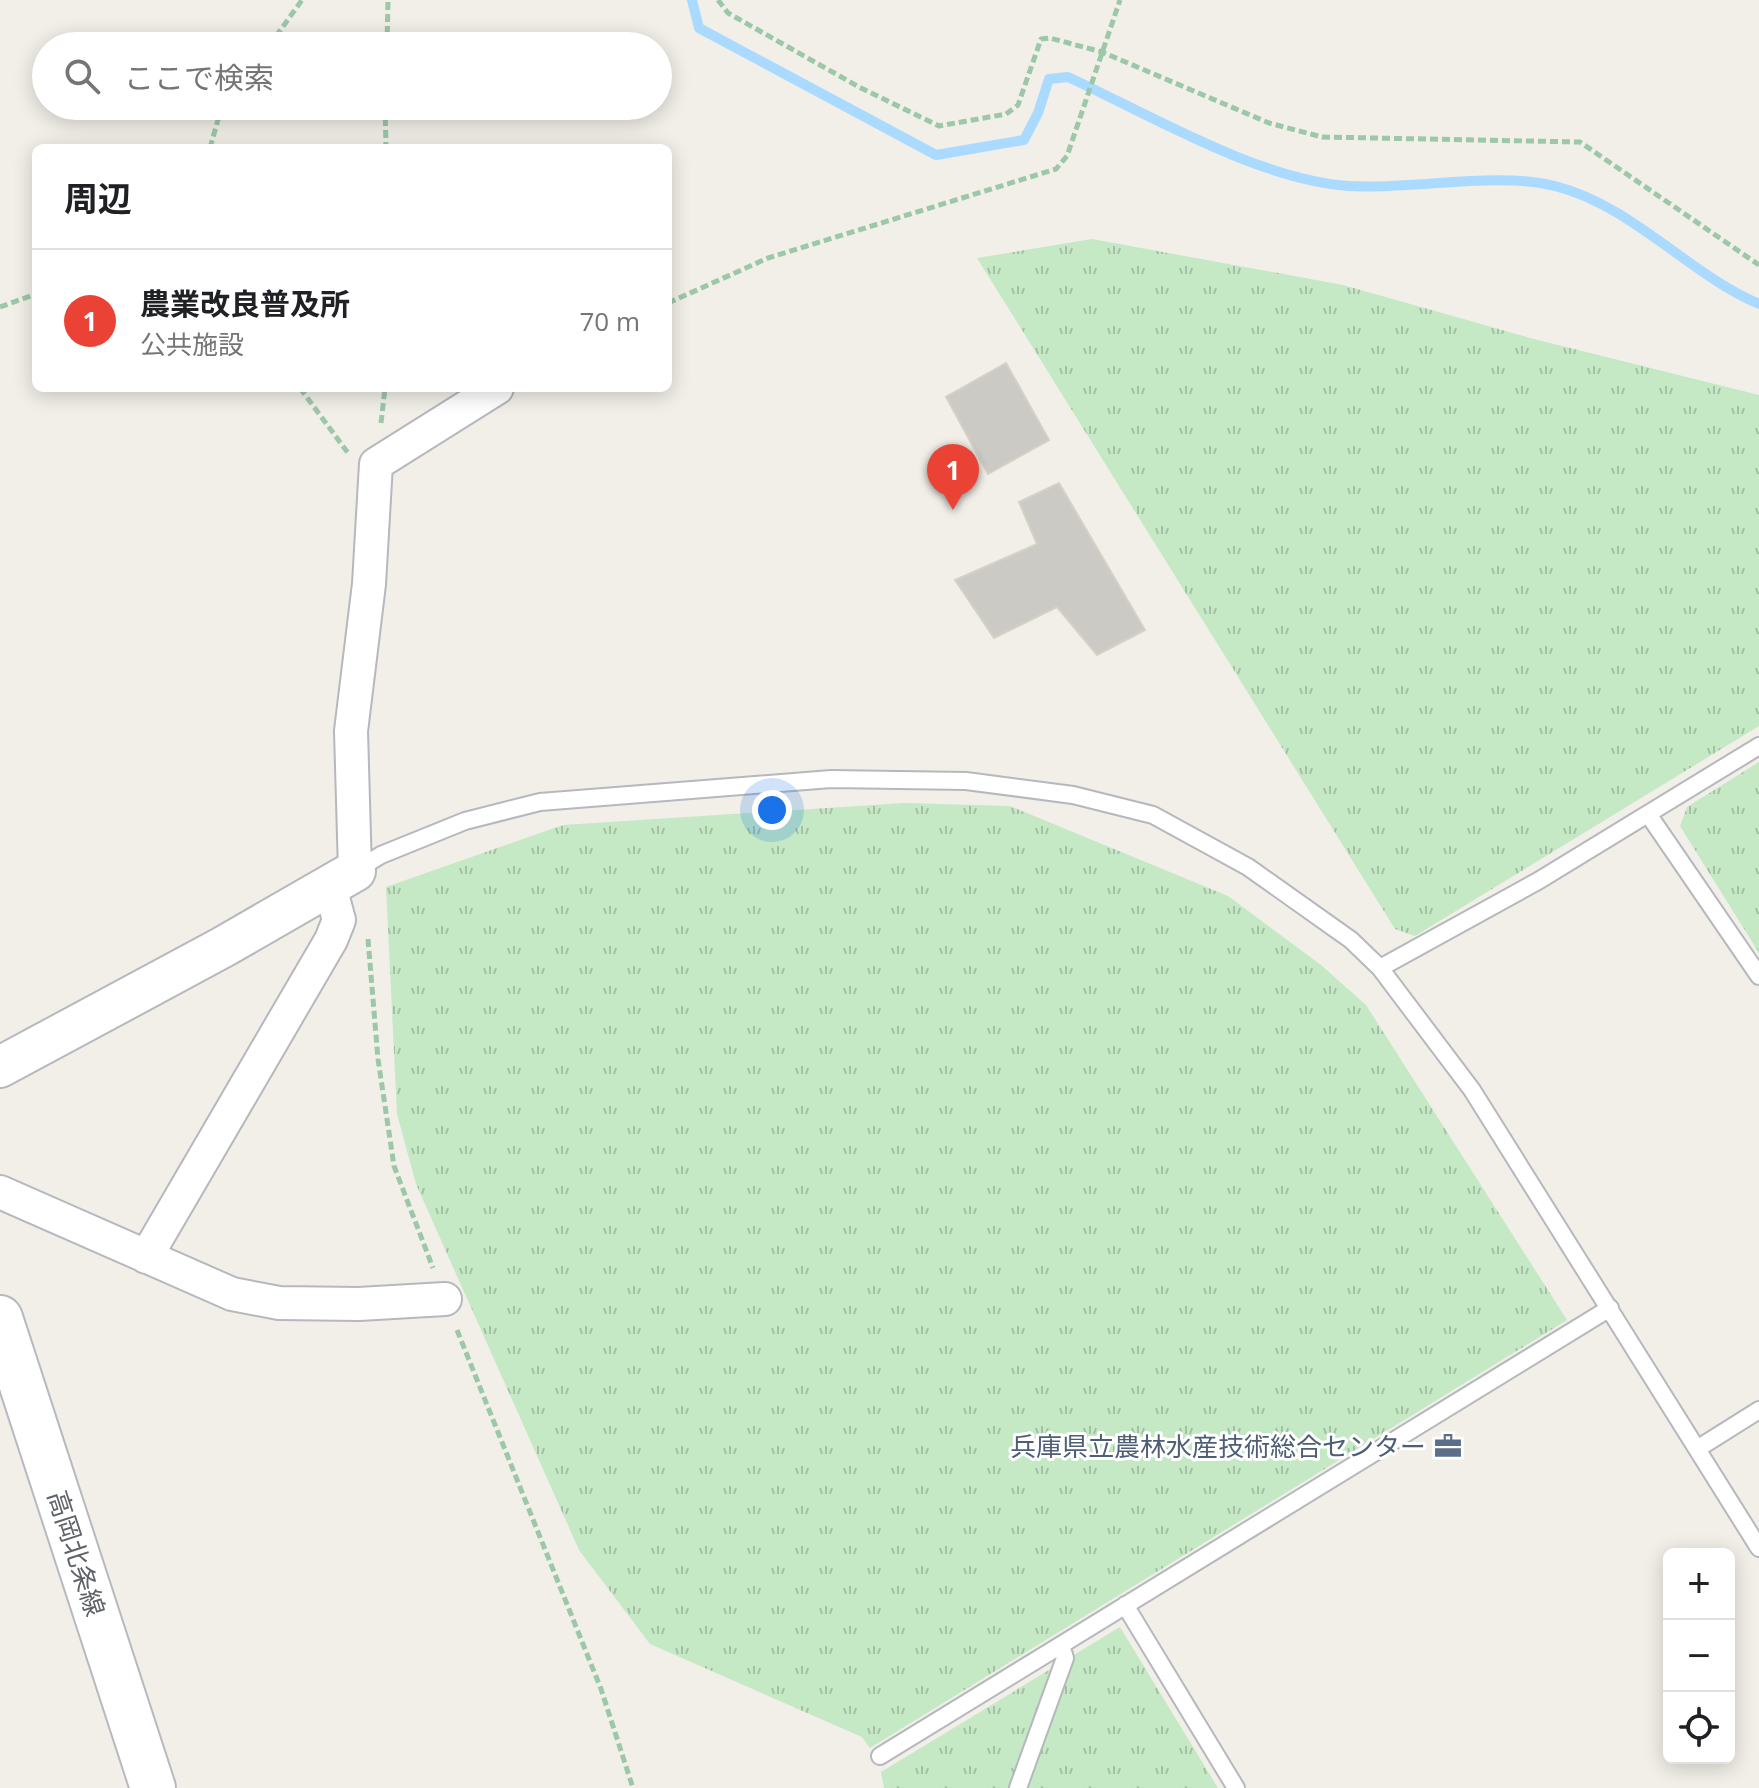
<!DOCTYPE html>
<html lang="ja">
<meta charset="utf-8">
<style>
:root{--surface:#fff;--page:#f6f6f6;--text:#202124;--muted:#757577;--line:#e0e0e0;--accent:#ea4335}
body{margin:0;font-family:"Open Sans","Noto Sans JP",sans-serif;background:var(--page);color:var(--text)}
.controls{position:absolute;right:24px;bottom:24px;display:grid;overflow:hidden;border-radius:12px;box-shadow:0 4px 20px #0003}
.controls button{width:72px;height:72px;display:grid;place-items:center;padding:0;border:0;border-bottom:2px solid var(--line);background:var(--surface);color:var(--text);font:40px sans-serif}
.you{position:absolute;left:772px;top:810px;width:28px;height:28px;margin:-20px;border:6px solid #fff;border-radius:50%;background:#1a73e8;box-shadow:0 0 0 12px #1a73e833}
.badge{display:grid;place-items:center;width:52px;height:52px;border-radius:50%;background:var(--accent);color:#fff;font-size:26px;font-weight:700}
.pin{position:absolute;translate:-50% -66px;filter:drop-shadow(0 2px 4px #0008)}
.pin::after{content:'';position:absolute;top:42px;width:28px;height:24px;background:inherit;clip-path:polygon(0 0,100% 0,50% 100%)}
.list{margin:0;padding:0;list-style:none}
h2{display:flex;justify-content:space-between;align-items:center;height:104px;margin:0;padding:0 32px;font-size:34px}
h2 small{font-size:26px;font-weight:400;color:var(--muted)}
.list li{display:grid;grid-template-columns:52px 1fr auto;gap:24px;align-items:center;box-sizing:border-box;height:144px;padding:0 32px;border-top:2px solid var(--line)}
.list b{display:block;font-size:30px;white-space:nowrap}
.list p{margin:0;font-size:26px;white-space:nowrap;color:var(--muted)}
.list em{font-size:26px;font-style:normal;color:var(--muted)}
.icon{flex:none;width:44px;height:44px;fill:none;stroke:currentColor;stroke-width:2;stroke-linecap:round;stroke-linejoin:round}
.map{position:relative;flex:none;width:1759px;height:1788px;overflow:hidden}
.search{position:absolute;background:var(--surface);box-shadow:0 4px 20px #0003;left:32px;top:32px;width:640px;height:88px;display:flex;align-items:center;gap:20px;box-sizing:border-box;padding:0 28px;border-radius:44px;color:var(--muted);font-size:30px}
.panel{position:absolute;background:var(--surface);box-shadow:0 4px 20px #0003;left:32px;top:144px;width:640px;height:248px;border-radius:12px}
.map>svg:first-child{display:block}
.grass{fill:url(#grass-tufts)}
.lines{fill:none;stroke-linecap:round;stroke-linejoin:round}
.stream{stroke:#aadaff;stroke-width:10}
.building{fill:#cccac5;stroke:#d6d1c6;stroke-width:2}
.service-casing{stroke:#b5b8bc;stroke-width:20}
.minor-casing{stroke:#b5b8bc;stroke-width:36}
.tertiary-casing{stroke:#b5b8bc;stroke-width:44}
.secondary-casing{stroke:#b6babf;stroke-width:48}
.path{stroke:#9cc7a9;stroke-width:5;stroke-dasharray:8 4;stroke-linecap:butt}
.service{stroke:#fff;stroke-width:16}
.minor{stroke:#fff;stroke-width:32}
.tertiary{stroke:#fff;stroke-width:40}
.secondary{stroke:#fff;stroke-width:44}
.labels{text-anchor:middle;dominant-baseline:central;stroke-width:6;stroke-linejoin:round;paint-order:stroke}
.service-label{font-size:26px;fill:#4e5e75;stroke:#fff;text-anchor:end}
.street-label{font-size:26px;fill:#5f6368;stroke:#fff}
</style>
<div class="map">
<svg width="1759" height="1788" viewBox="0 0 1759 1788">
<defs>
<pattern id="grass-tufts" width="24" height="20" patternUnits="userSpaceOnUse" patternTransform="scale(2)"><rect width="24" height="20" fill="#c5e8c5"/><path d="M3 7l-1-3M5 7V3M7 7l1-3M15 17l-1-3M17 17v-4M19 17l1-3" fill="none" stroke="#a3c0a4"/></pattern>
</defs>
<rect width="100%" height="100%" fill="#f1efe8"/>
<path class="grass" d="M1092,239L1343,285L1530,338L1759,395V726L1415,936L1395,929L977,258Z
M1759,762V953L1680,826L1687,807Z
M904,803L1010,806L1228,896L1321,965L1366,1005L1567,1320L870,1748L862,1737L650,1644L579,1550L416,1184L397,1114L386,887L563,825Z
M1120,1627L1218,1788H884L881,1772Z"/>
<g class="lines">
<path class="stream" d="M692,0L699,28L936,155L1024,140L1038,113L1049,79L1068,77C1150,115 1259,180 1349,186C1414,190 1495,171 1555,186C1633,206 1687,273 1759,304"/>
</g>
<path class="building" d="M1006,363L1049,440L988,474L946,397Z
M1059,483L1145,630L1097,655L1057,607L994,638L955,580L1037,544L1019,502Z"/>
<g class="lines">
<g class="service-casing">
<path id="service" d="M1648,814L1759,976
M355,871L381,855L465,821L540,802L831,779L966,781L1073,795L1153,815L1248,867L1351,940L1380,968L1472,1090L1759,1548
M1380,968L1538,881L1759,746
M1697,1449L1759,1410
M1125,1605L1236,1788
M880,1756L1610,1308
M1018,1788L1065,1658L1061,1645"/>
</g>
<g class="minor-casing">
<path id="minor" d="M355,871L351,731L369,584L376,464L497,388
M0,1192L232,1294L279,1303L359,1304L445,1299
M146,1257L331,940L339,920L330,887"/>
</g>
<g class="tertiary-casing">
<path id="tertiary" d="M0,1067L223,947L355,871"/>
</g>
<g class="secondary-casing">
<path id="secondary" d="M0,1318L153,1788"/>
</g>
<path class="path" d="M718,0L728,13L859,87L939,126L1006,114L1018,105L1041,39L1050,38L1102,52L1269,123L1322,137L1580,142L1759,265
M269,46L302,0
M387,46L388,0
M385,106L386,148
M210,148L219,116L226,106
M668,303L768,258L1056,169L1067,156L1120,0
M0,307L36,294
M300,388L348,453
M381,423L385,388
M368,939L378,1059L394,1166L433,1268
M457,1330L601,1689L633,1788"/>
<use href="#service" class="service"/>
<use href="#minor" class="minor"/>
<use href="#tertiary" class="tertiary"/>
<use href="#secondary" class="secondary"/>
</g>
<defs>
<g id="office-bare" transform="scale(2.16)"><path d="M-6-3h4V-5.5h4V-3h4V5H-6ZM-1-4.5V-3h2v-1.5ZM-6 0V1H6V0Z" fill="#5c6f8a" stroke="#fff" stroke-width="2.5" paint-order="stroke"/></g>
</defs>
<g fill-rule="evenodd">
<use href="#office-bare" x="1448" y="1446"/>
</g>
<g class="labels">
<g class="service-label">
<text x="1426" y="1446">兵庫県立農林水産技術総合センター</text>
</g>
<g class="street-label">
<text transform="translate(77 1553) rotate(72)">高岡北条線</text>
</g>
</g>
</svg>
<div class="controls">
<button>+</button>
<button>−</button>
<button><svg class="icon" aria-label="locate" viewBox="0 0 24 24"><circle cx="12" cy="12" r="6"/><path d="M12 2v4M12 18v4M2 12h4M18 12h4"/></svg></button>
</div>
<div class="you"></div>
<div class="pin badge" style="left:953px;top:510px">1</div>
<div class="search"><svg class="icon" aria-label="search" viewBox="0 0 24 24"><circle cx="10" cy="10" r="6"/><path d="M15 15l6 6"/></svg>ここで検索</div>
<section class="panel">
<h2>周辺<small></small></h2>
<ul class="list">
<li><span class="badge">1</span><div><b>農業改良普及所</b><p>公共施設</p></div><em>70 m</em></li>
</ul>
</section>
</div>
